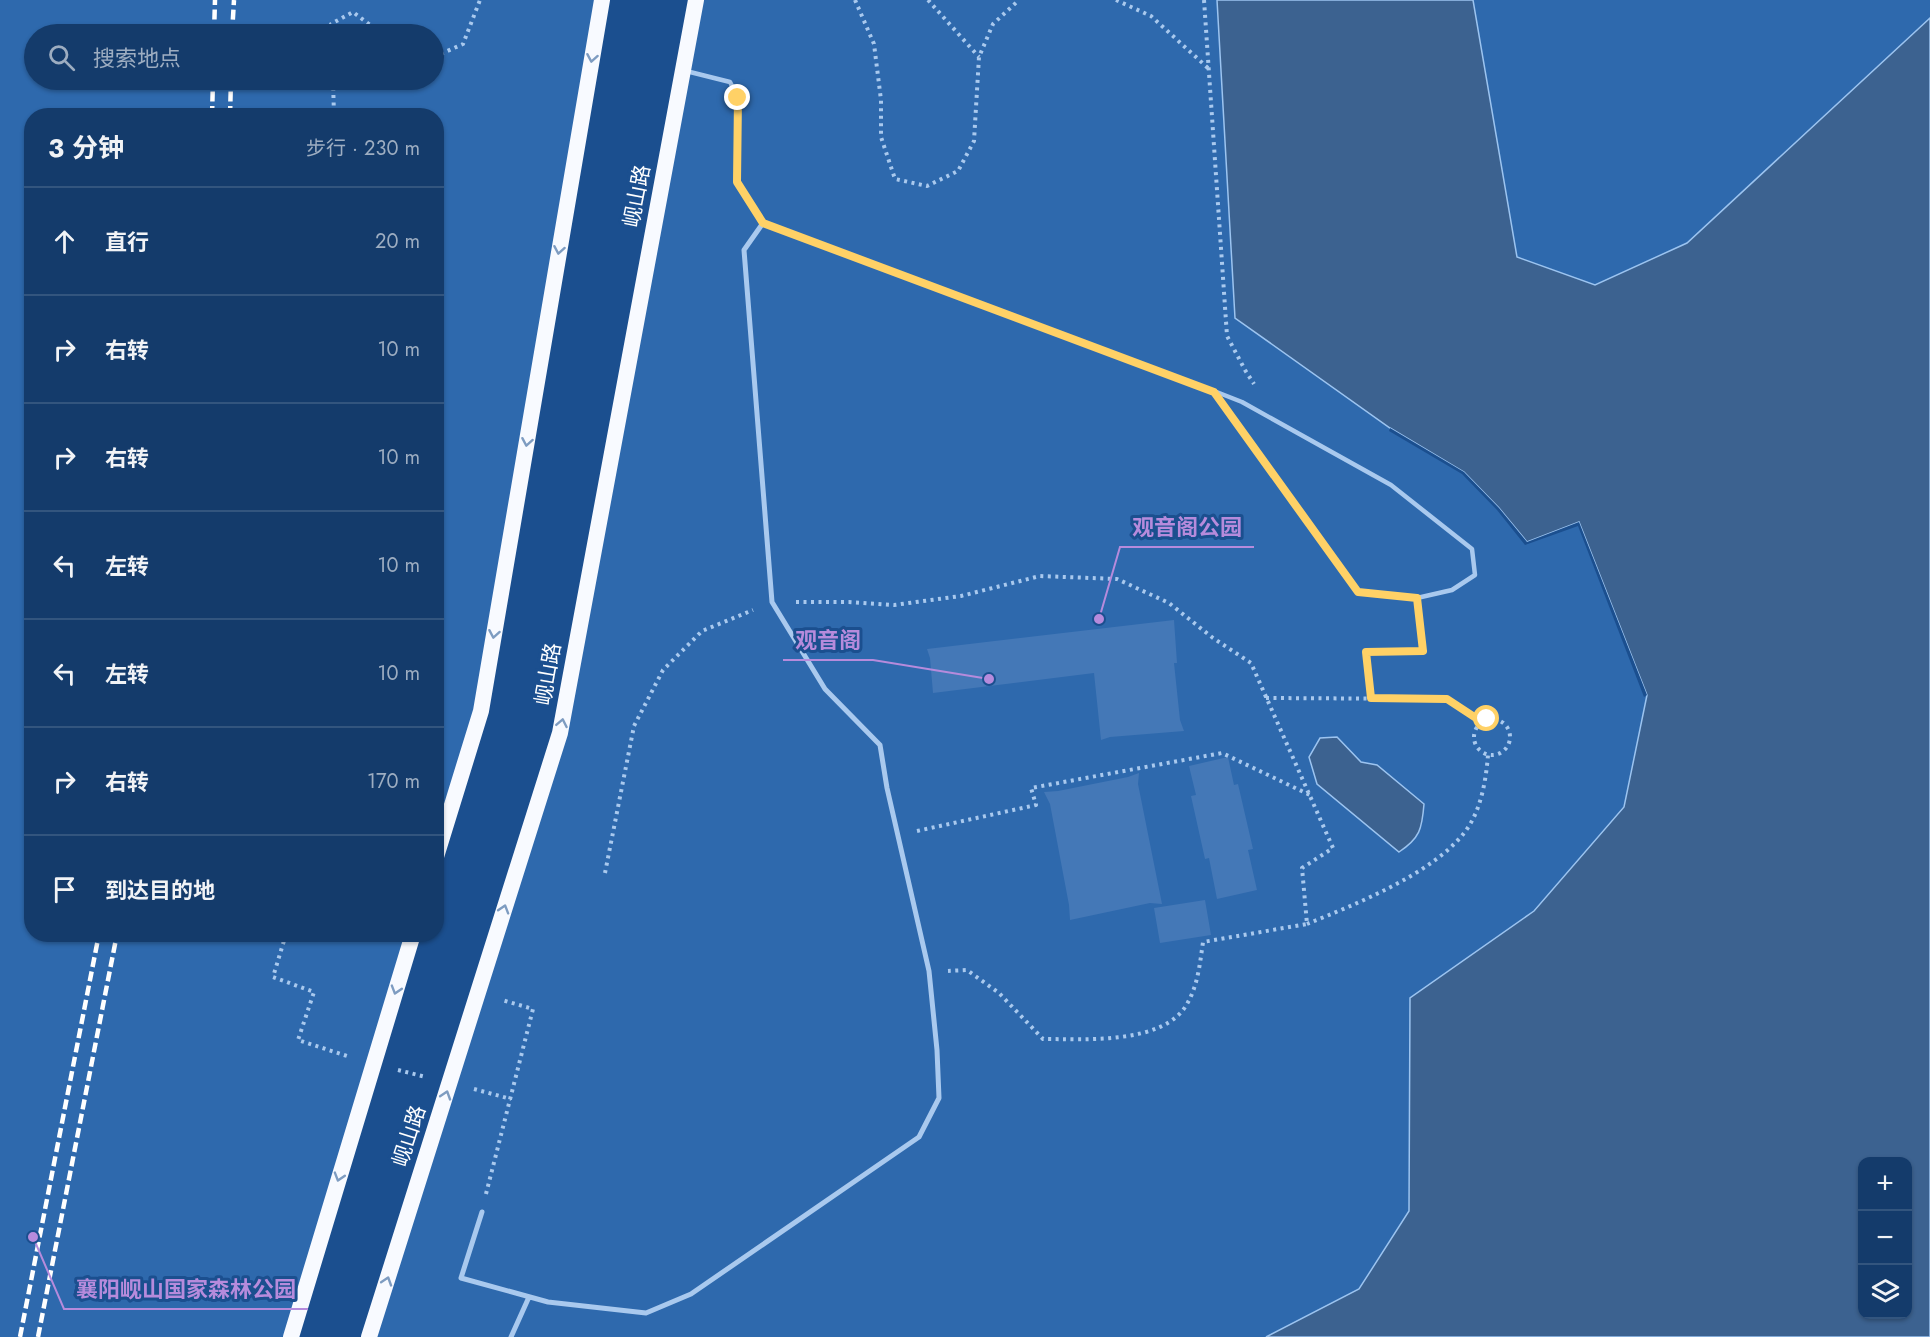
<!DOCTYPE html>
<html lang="zh">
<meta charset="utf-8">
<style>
:root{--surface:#143b6b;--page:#1d4271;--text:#f1f3f6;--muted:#9dadc1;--line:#33557e}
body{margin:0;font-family:Jost,"Noto Sans SC",sans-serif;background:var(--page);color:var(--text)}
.controls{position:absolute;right:18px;bottom:18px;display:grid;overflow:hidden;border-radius:12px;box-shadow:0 2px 4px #0004}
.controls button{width:54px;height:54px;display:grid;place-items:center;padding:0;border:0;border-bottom:2px solid var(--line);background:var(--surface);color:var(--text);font:30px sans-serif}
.stop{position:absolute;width:18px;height:18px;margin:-14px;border:4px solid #ffd166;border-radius:50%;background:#fff}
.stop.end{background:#ffd166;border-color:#fff;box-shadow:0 2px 6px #0008}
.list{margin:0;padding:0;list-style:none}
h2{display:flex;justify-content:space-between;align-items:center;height:78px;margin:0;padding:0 24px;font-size:26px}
h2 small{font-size:20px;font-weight:400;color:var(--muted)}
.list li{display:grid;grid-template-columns:39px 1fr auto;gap:18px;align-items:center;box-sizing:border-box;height:108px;padding:0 24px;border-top:2px solid var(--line)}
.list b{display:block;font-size:22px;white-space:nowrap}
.list em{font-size:20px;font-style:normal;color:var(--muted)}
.icon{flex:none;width:33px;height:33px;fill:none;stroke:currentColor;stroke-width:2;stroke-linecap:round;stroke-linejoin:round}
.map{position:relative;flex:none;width:1930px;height:1337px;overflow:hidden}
.search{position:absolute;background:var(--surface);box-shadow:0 2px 4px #0004;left:24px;top:24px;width:420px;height:66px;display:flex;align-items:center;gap:15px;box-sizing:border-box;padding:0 21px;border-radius:33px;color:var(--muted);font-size:22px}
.panel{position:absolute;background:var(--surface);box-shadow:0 2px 4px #0004;left:24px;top:108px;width:420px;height:834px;border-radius:24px}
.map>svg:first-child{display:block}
.green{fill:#2e69ad;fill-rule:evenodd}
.water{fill:#3c6290;stroke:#9cc4f0;stroke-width:1.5;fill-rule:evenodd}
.pier{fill:#1b4f8f}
.building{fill:#4478b7}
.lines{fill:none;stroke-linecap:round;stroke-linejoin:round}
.path{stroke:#a9c9ee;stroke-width:4;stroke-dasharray:3 4.5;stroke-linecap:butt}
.service{stroke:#a9c9ee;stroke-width:4.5}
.pedestrian{stroke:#a9c9ee;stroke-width:5}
.trunk{stroke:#f8faff;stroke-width:16}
.rail{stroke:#fff;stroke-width:4.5;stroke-dasharray:10 4.5;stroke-linecap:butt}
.oneway{stroke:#7e9cc1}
.route{stroke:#ffd166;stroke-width:8}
.labels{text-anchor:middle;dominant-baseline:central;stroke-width:6;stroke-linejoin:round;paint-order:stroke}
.street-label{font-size:21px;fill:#fff;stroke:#1b4f8f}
.leader{fill:none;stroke:#b68bdc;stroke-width:2}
.callout-dot{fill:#b68bdc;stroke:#1b4f8f;stroke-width:2}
.callout-label{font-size:22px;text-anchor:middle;font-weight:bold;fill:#b68bdc;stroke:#1b4f8f;stroke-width:6;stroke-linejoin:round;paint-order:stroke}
</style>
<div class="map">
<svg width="1930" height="1337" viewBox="0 0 1930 1337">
<rect width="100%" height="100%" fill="#1b4f8f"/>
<path class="green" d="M0,0H602L489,664L437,842L436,116H32V934L409,935L290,1337H0ZM34,34H434V80H34Z
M696,0H1217L1235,318L1390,428L1464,472L1499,508L1527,542L1579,522L1647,695L1624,806L1534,911L1410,998L1409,1211L1359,1289L1270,1337H369L560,733Z
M1473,0H1930V18L1687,243L1595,285L1517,257Z"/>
<path class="water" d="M1217,0H1473L1517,257L1595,285L1687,243L1930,18V1337H1266L1359,1289L1409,1211L1410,998L1534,911L1624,807L1647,695L1579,522L1527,542L1499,508L1464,472L1390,428L1235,318ZM1862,1162H1908V1314H1862Z
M1337,737L1361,762L1377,765L1424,804C1422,829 1420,838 1399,852L1317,784L1309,757L1320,738Z"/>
<path class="pier" d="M1390,428L1464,472L1499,508L1527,542L1579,522L1647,695L1644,697L1578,526L1525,545L1497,510L1462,474L1389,431Z"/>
<path class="building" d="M1174,620L1177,663H1174L1180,720L1184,731L1110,737L1101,740L1094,673L933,693L930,658L927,649Z
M1228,757L1234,785L1238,784L1253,849L1248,850L1257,890L1217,899L1209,858L1205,859L1191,796L1196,795L1189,766Z
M1139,773L1138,784L1162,904L1150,903L1070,920L1069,905L1050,804L1044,792L1058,791L1128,777Z
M1205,900L1211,935L1160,943L1154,908Z"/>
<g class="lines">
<path class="path" d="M855,0L874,44L881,100V137L895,179L927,186L958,171L974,141L979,57L993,24L1019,0
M928,0L979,57
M1116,0L1151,16L1209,69
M1204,0L1227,336L1245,370L1254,384
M331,34V24L353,12L382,34
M434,57L463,44L480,0
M333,80L334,116
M796,602H849L894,605L961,596L1040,576L1117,579L1169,603L1213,638L1251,663L1333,848L1302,868L1307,924L1203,942C1200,963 1198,985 1187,1004C1164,1045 1083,1039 1043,1039L999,993L967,970L948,971
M1266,698L1447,699L1482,722
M1371,698L1366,652L1423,651L1419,617
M1474 737a18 18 0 1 1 36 0a18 18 0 1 1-36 0Z
M917,831L1036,805L1031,788L1222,753L1310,795
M605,873L634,726L663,670L702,631L753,610
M1307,924C1356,904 1432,874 1464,833C1481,812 1486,780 1488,755
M286,934L273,977L314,992L298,1040L350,1057
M398,1070L426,1077
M474,1089L511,1099
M486,1194L533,1009L502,1000"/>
<path class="service" d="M686,71L730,82L738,98L737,182L763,223L1214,391L1242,402L1391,485L1472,549L1475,575L1452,590L1417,598L1358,592L1214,391"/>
<path class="pedestrian" d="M482,1212L461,1278L548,1302L646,1313L691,1294L919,1137L939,1098L937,1050L929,971L887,788L880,745L825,689L772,602L744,250L763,223
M511,1337L529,1297"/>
<path class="trunk" d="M436,857L481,711L602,0
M291,1337L413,934
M369,1337L560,733L696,0"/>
<path class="rail" d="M214,34L215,0
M232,34L234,0
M212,116L213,80
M230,116L231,80
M20,1337L99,934
M38,1337L117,934"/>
</g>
<defs><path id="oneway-chevron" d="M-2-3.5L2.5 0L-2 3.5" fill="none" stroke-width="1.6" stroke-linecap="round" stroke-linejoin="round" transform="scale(1.5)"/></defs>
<g class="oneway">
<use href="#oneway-chevron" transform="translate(592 58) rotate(100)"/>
<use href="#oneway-chevron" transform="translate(559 250) rotate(100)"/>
<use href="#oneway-chevron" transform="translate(527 442) rotate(100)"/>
<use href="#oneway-chevron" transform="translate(494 634) rotate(100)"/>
<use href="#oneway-chevron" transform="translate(562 723) rotate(-79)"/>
<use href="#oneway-chevron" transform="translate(504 909) rotate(-73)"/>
<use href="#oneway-chevron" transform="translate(396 990) rotate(107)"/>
<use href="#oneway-chevron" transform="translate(446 1095) rotate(-72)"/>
<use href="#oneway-chevron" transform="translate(339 1177) rotate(107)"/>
<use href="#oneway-chevron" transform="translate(387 1281) rotate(-72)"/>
</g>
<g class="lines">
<path class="route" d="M738,98L737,182L763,223L1214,392L1358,592L1417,598L1423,651L1366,652L1371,698L1447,699L1482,722L1487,719"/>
</g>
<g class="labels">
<g class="street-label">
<text transform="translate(637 196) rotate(-79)">岘山路</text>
<text transform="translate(548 674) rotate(-80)">岘山路</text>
<text transform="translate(409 1136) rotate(-72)">岘山路</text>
</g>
</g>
<path class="leader" d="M1099 619L1120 547H1254M989 679L873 660H783M33 1237L64 1309H308"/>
<g class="callout-dot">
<circle cx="1099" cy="619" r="6"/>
<circle cx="989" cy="679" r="6"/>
<circle cx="33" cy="1237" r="6"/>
</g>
<g class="callout-label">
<text x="1187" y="535">观音阁公园</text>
<text x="828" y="648">观音阁</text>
<text x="186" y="1297">襄阳岘山国家森林公园</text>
</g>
</svg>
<div class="controls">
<button>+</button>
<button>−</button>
<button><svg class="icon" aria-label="layers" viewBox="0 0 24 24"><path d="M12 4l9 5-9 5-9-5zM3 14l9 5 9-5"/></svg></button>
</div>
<div class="stop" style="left:1487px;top:719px"></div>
<div class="stop end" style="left:738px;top:98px"></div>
<div class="search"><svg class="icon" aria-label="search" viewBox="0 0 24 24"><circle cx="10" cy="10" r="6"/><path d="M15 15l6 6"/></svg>搜索地点</div>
<section class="panel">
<h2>3 分钟<small>步行 · 230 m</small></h2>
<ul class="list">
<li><svg class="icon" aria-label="ahead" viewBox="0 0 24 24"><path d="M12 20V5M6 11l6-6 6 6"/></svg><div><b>直行</b></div><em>20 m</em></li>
<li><svg class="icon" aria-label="right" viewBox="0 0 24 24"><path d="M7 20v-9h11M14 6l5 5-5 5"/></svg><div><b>右转</b></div><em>10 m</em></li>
<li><svg class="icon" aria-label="right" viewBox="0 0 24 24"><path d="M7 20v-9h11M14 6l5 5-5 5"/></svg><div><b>右转</b></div><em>10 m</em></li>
<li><svg class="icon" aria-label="left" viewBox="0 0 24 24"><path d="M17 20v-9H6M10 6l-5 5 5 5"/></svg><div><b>左转</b></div><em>10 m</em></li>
<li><svg class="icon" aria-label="left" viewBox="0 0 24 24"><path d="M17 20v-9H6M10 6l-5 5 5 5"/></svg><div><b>左转</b></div><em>10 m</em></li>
<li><svg class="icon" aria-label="right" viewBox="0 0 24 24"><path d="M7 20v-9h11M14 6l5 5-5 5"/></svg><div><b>右转</b></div><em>170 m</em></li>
<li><svg class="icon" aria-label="arrive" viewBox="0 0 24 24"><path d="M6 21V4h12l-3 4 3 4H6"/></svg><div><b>到达目的地</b></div></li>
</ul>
</section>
</div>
